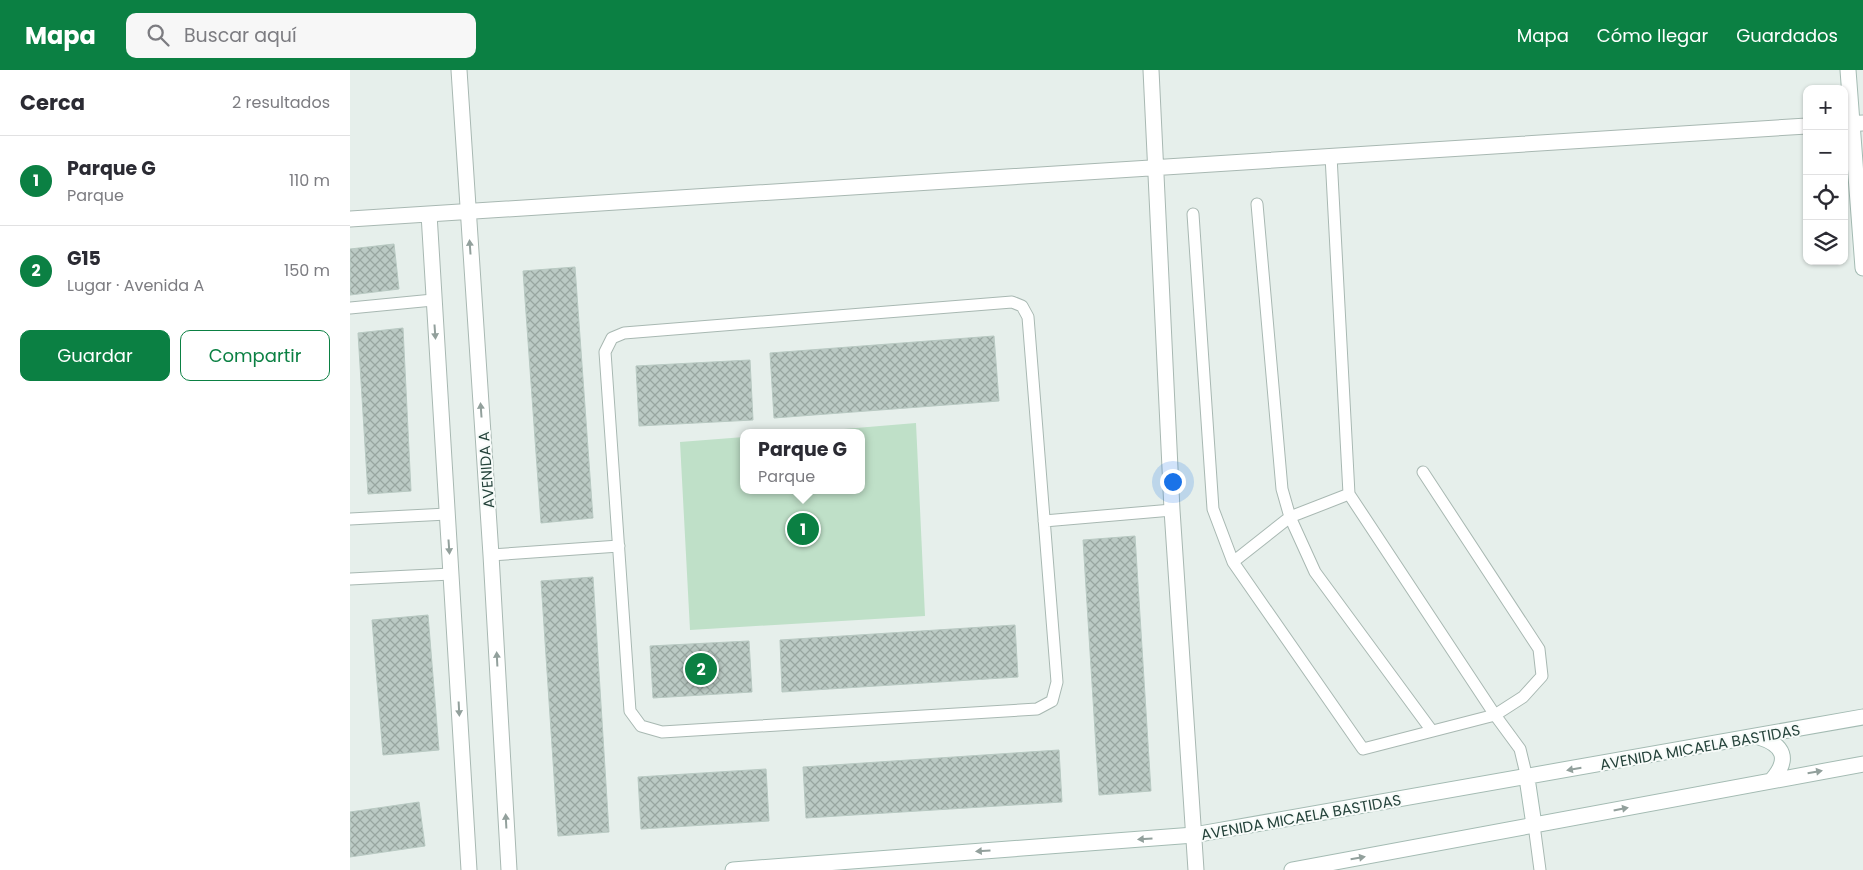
<!DOCTYPE html>
<html lang="es">
<meta charset="utf-8">
<style>
:root{--surface:#fff;--page:#f7f7f7;--text:#2b2b33;--muted:#7c7c81;--line:#e1e1e2;--accent:#0b8043}
body{margin:0;font-family:Poppins,sans-serif;background:var(--page);color:var(--text)}
.controls{position:absolute;right:15px;top:15px;display:grid;overflow:hidden;border-radius:10px;box-shadow:0 1px 4px #0004}
.controls button{width:45px;height:45px;display:grid;place-items:center;padding:0;border:0;border-bottom:1px solid var(--line);background:var(--surface);color:var(--text);font:25px sans-serif}
.you{position:absolute;left:822px;top:411px;width:18px;height:18px;margin:-12px;border:4px solid #fff;border-radius:50%;background:#1a73e8;box-shadow:0 0 0 8px #1a73e833}
.badge{display:grid;place-items:center;width:32px;height:32px;border-radius:50%;background:var(--accent);color:#fff;font-size:16px;font-weight:700}
.pin{position:absolute;translate:-50% -50%;border:2px solid #fff;box-shadow:0 1px 5px #0006}
.popup{position:absolute;left:390px;top:359px;width:125px;height:65px;box-sizing:border-box;display:grid;place-content:center;border-radius:10px;background:var(--surface);filter:drop-shadow(0 1px 4px #0005);font-size:16px;white-space:nowrap;color:var(--muted)}
.popup b{font-size:19px;color:var(--text)}
.popup::after{content:'';position:absolute;left:50%;top:100%;margin-left:-10px;border:10px solid transparent;border-top-color:var(--surface)}
.list{margin:0;padding:0;list-style:none}
h2{display:flex;justify-content:space-between;align-items:center;height:65px;margin:0;padding:0 20px;font-size:21px}
h2 small{font-size:16px;font-weight:400;color:var(--muted)}
.list li{display:grid;grid-template-columns:32px 1fr auto;gap:15px;align-items:center;box-sizing:border-box;height:90px;padding:0 20px;border-top:1px solid var(--line)}
.list b{display:block;font-size:19px;white-space:nowrap}
.list p{margin:0;font-size:16px;white-space:nowrap;color:var(--muted)}
.list em{font-size:16px;font-style:normal;color:var(--muted)}
.actions{display:flex;gap:10px;padding:15px 20px}
.actions a{flex:1;padding:11px 0;border:1px solid var(--accent);border-radius:10px;text-align:center;font-size:18px;color:var(--accent)}
.actions .main{background:var(--accent);color:#fff}
.icon{flex:none;width:28px;height:28px;fill:none;stroke:currentColor;stroke-width:2;stroke-linecap:round;stroke-linejoin:round}
.map{position:relative;flex:none;width:1513px;height:800px;overflow:hidden}
header{display:flex;align-items:center;gap:30px;box-sizing:border-box;height:70px;padding:0 25px;background:var(--accent);color:#fff}
header strong{font-size:24px}
nav{display:flex;gap:28px;margin-inline-start:auto;font-size:18px}
.search{width:350px;height:45px;background:var(--page);display:flex;align-items:center;gap:12px;box-sizing:border-box;padding:0 18px;border-radius:10px;color:var(--muted);font-size:19px}
main{display:flex}
aside{flex:1;background:var(--surface)}
.map>svg:first-child{display:block}
.park{fill:#bfe0c8}
.building{fill:url(#building-cross-hatch);stroke:#b8c9c2}
.lines{fill:none;stroke-linecap:round;stroke-linejoin:round}
.lane-casing{stroke:#a8b8b2;stroke-width:13}
.street-casing{stroke:#a8b8b2;stroke-width:17}
.secondary-casing{stroke:#a4bbb3;stroke-width:17}
.lane{stroke:#fff;stroke-width:11}
.street{stroke:#fff;stroke-width:15}
.secondary{stroke:#fff;stroke-width:15}
.oneway{fill:#92a09c}
.labels{text-anchor:middle;dominant-baseline:central;stroke-width:4;stroke-linejoin:round;paint-order:stroke}
.street-label{font-size:15px;fill:#24423a;stroke:#f7fbf9}
</style>
<header>
<strong>Mapa</strong>
<div class="search"><svg class="icon" aria-label="search" viewBox="0 0 24 24"><circle cx="10" cy="10" r="6"/><path d="M15 15l6 6"/></svg>Buscar aquí</div>
<nav><a>Mapa</a><a>Cómo llegar</a><a>Guardados</a></nav>
</header>
<main>
<aside>
<h2>Cerca<small>2 resultados</small></h2>
<ul class="list">
<li><span class="badge">1</span><div><b>Parque G</b><p>Parque</p></div><em>110 m</em></li>
<li><span class="badge">2</span><div><b>G15</b><p>Lugar · Avenida A</p></div><em>150 m</em></li>
</ul>
<div class="actions"><a class="main">Guardar</a><a>Compartir</a></div>
</aside>
<div class="map">
<svg width="1513" height="800" viewBox="0 0 1513 800">
<defs>
<pattern id="building-cross-hatch" width="8" height="8" patternUnits="userSpaceOnUse" patternTransform="scale(1.25)"><rect width="8" height="8" fill="#bbcac4"/><path d="M0 0l8 8M0 8l8-8" fill="none" stroke="#98a6a0"/></pattern>
</defs>
<rect width="100%" height="100%" fill="#e6efeb"/>
<path class="park" d="M566,353L575,546L340,560L330,372L394,367V420H512V363H446Z"/>
<path class="building" d="M44,174L49,219L0,225V179Z
M225,197L243,448L191,453L173,201Z
M53,258L61,421L18,424L8,263Z
M644,266L649,331L424,348L420,283Z
M400,290L403,350L289,356L286,296Z
M785,466L801,721L749,725L733,470Z
M243,507L259,762L208,766L191,511Z
M78,545L89,680L33,685L22,550Z
M665,555L668,607L432,622L430,570Z
M399,571L402,622L303,628L300,576Z
M709,680L712,732L456,748L453,697Z
M416,699L419,751L291,759L288,707Z
M69,732L75,776L0,787V742Z"/>
<g class="lines">
<g class="lane-casing">
<path id="lane" d="M981,86L999,424L1145,645L1170,679L1177,708
M907,134L932,419L940,447L965,502L1082,661
M843,144L863,439L883,492L1013,679L1145,645L1173,627L1192,606L1189,579L1073,402
M662,232L672,236L678,247L707,612L702,631L687,639L312,662L291,656L280,641L255,282L262,268L274,263Z
M0,238L83,230
M0,449L97,444
M694,451L822,440
M141,485L269,476
M883,492L940,447L999,424
M0,509L101,504
M1184,755L1190,800"/>
</g>
<g class="street-casing">
<path id="street" d="M109,0L141,485L159,800
M801,0L822,440L846,800
M1494,54L1513,53
M79,144L119,800
M0,149L1457,56"/>
</g>
<g class="secondary-casing">
<path id="secondary" d="M1498,0L1513,198
M1409,667C1434,675 1440,689 1422,710
M1177,708L1184,755
M383,800L844,765L1513,647
M942,800L1513,694"/>
</g>
<use href="#lane" class="lane"/>
<use href="#street" class="street"/>
<use href="#secondary" class="secondary"/>
</g>
<defs><path id="oneway-solid" d="M-6-.8H1V-3.2L6.5 0L1 3.2V.8H-6Z" transform="scale(1.25)"/></defs>
<g class="oneway">
<use href="#oneway-solid" transform="translate(120 177) rotate(-94)"/>
<use href="#oneway-solid" transform="translate(85 262) rotate(86)"/>
<use href="#oneway-solid" transform="translate(131 340) rotate(-94)"/>
<use href="#oneway-solid" transform="translate(99 477) rotate(86)"/>
<use href="#oneway-solid" transform="translate(147 589) rotate(-93)"/>
<use href="#oneway-solid" transform="translate(109 639) rotate(87)"/>
<use href="#oneway-solid" transform="translate(1224 699) rotate(170)"/>
<use href="#oneway-solid" transform="translate(1465 702) rotate(-10)"/>
<use href="#oneway-solid" transform="translate(1271 739) rotate(-11)"/>
<use href="#oneway-solid" transform="translate(156 751) rotate(-93)"/>
<use href="#oneway-solid" transform="translate(795 769) rotate(176)"/>
<use href="#oneway-solid" transform="translate(633 781) rotate(176)"/>
<use href="#oneway-solid" transform="translate(1008 788) rotate(-10)"/>
</g>
<g class="labels">
<g class="street-label">
<text transform="translate(136 400) rotate(-94)">AVENIDA A</text>
<text transform="translate(1350 677) rotate(-10)">AVENIDA MICAELA BASTIDAS</text>
<text transform="translate(951 747) rotate(-10)">AVENIDA MICAELA BASTIDAS</text>
</g>
</g>
</svg>
<div class="controls">
<button>+</button>
<button>−</button>
<button><svg class="icon" aria-label="locate" viewBox="0 0 24 24"><circle cx="12" cy="12" r="6"/><path d="M12 2v4M12 18v4M2 12h4M18 12h4"/></svg></button>
<button><svg class="icon" aria-label="layers" viewBox="0 0 24 24"><path d="M12 4l9 5-9 5-9-5zM3 14l9 5 9-5"/></svg></button>
</div>
<div class="you"></div>
<div class="pin badge" style="left:453px;top:459px">1</div>
<div class="popup"><b>Parque G</b>Parque</div>
<div class="pin badge" style="left:351px;top:599px">2</div>
</div>
</main>
